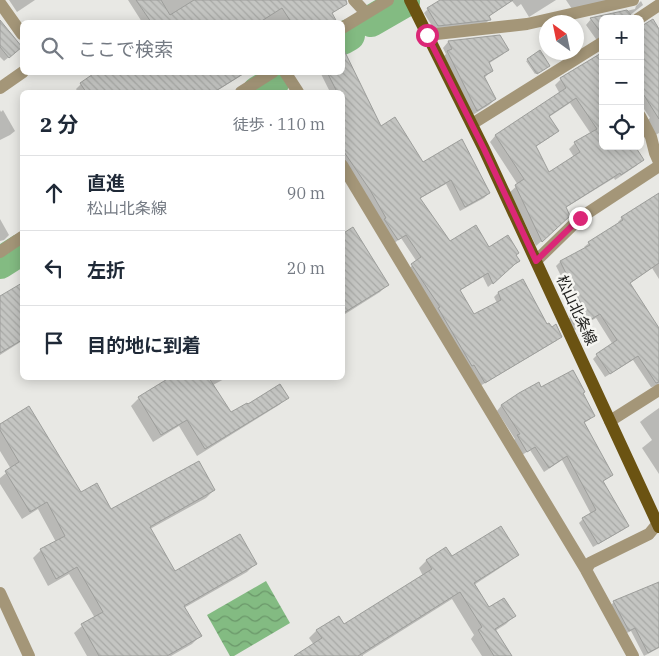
<!DOCTYPE html>
<html lang="ja">
<meta charset="utf-8">
<style>
:root{--surface:#fff;--page:#f2f2f3;--text:#1f2937;--muted:#747a83;--line:#e0e1e3}
body{margin:0;font-family:"IBM Plex Serif","Noto Sans JP",serif;background:var(--page);color:var(--text)}
.controls{position:absolute;right:15px;top:15px;display:grid;overflow:hidden;border-radius:8px;box-shadow:0 2px 12px #0003}
.controls button{width:45px;height:45px;display:grid;place-items:center;padding:0;border:0;border-bottom:1px solid var(--line);background:var(--surface);color:var(--text);font:25px sans-serif}
.compass{position:absolute;left:539px;top:15px;width:45px;height:45px;border-radius:50%;background:var(--surface);box-shadow:0 2px 12px #0003;rotate:327deg}
.stop{position:absolute;width:15px;height:15px;margin:-11px;border:4px solid #db2777;border-radius:50%;background:#fff}
.stop.end{background:#db2777;border-color:#fff;box-shadow:0 1px 5px #0008}
.list{margin:0;padding:0;list-style:none}
h2{display:flex;justify-content:space-between;align-items:center;height:65px;margin:0;padding:0 20px;font-size:21px}
h2 small{font-size:16px;font-weight:400;color:var(--muted)}
.list li{display:grid;grid-template-columns:32px 1fr auto;gap:15px;align-items:center;box-sizing:border-box;height:75px;padding:0 20px;border-top:1px solid var(--line)}
.list b{display:block;font-size:19px;white-space:nowrap}
.list p{margin:0;font-size:16px;white-space:nowrap;color:var(--muted)}
.list em{font-size:16px;font-style:normal;color:var(--muted)}
.icon{flex:none;width:28px;height:28px;fill:none;stroke:currentColor;stroke-width:2;stroke-linecap:round;stroke-linejoin:round}
.map{position:relative;flex:none;width:659px;height:656px;overflow:hidden}
.search{position:absolute;background:var(--surface);box-shadow:0 2px 12px #0003;left:20px;top:20px;width:325px;height:55px;display:flex;align-items:center;gap:12px;box-sizing:border-box;padding:0 18px;border-radius:8px;color:var(--muted);font-size:19px}
.panel{position:absolute;background:var(--surface);box-shadow:0 2px 12px #0003;left:20px;top:90px;width:325px;height:290px;border-radius:8px}
.map>svg:first-child{display:block}
.water{fill:url(#water-waves)}
.shadow{fill:#0003;fill-rule:evenodd}
.lines{fill:none;stroke-linecap:round;stroke-linejoin:round}
.river{stroke:#83bb82;stroke-width:32}
.building{fill:url(#building-back-hatch);stroke:#9d9e9b;fill-rule:evenodd}
.minor{stroke:#a49678;stroke-width:12}
.major{stroke:#6b5312;stroke-width:12}
.route{stroke:#db2777;stroke-width:6}
.labels{text-anchor:middle;dominant-baseline:central;stroke-width:5;stroke-linejoin:round;paint-order:stroke}
.street-label{font-size:15px;fill:#1e1e1c;stroke:#f5f5f1}
</style>
<div class="map">
<svg width="659" height="656" viewBox="0 0 659 656">
<defs>
<pattern id="water-waves" width="16" height="10" patternUnits="userSpaceOnUse" patternTransform="scale(1.25)"><rect width="16" height="10" fill="#83bb82"/><path d="M0 5q4-4 8 0t8 0" fill="none" stroke="#6b976a"/></pattern>
<pattern id="building-back-hatch" width="6" height="6" patternUnits="userSpaceOnUse" patternTransform="scale(1.25)"><rect width="6" height="6" fill="#c4c5c2"/><path d="M-1 5l2 2M0 0l6 6M5-1l2 2" fill="none" stroke="#a8a9a6"/></pattern>
</defs>
<rect width="100%" height="100%" fill="#e8e8e4"/>
<path class="water" d="M266,581L290,623L234,656H230L207,615Z"/>
<path class="shadow" d="M9,0H35L17,12Z
M128,0H335L340,7L331,14L334,18L330,22H142Z
M443,0H556L529,17L521,4L517,7L512,1L488,17L489,20L486,23L434,29L424,13L428,9Z
M566,0H613L572,9Z
M641,1L643,5L629,16L603,19V42L596,39L586,25L591,19L635,9L636,6Z
M0,22L15,52L4,61L0,57Z
M640,28L659,32V133L652,137L644,123L650,118L640,103Z
M500,36L508,49L502,55L488,64L492,71L484,78L495,99L489,105L471,116L442,58L446,54L443,48L448,42Z
M603,52V146L642,160L636,166L615,180L614,178L565,208L563,222L536,246L510,192L518,185L490,142L495,136L560,94L555,85L561,79ZM570,103L591,134L575,143L569,149L574,157L548,173L535,147L552,136L558,131L549,117Z
M528,60L547,67L535,74L526,61Z
M90,72H247L215,92H78L76,89L81,84L93,76Z
M323,72H342L380,127L422,163L489,193L484,198L460,211L446,184L419,199L449,243L489,249L515,255L519,261L488,287L483,277L459,291L474,315L497,303L494,297L498,293L522,281L546,326L560,336L556,341L480,386L408,269L417,262L401,238L393,244L342,159V92H330L321,74Z
M0,110L1,112L3,110L15,131L10,135L0,140Z
M659,194V279L652,268L629,284L659,330V388L658,386L651,387L633,360L605,377L593,359L597,355L613,345L596,318L571,332L566,321L571,317L579,312L556,266L560,262L586,249L584,247L589,243L619,224L618,222L622,218Z
M0,219L9,235L4,240L0,241Z
M342,235L388,284L380,292L342,316Z
M22,284V341L0,355V298Z
M172,378H226L213,385L231,414L279,385L287,398L279,405L197,456L179,426L153,442L131,406L139,398Z
M541,388L582,394L594,415L589,420L584,423L612,475L602,482L627,525L623,530L593,547L579,523L583,519L591,514L562,460L544,472L530,450L522,455L513,441L515,439L497,411L501,406L520,394Z
M659,408V474L642,448L652,440L640,422L645,418Z
M0,425L81,494L111,511L214,490L206,498L150,529L174,573L255,564L247,572L184,608L200,636L192,644L171,656H87L74,633L82,626L95,618L69,574L48,586L33,558L41,550L56,542L38,509L22,519L0,484V478L11,469L0,451Z
M517,554L509,562L474,585L489,609L514,616L506,624L495,631L510,656H482L471,639L474,635L452,599L363,655V656H296L314,645L309,638L317,630L344,626L423,576L419,568L426,561L452,558Z
M659,584V648L644,656L631,631L625,634L610,606L614,602Z"/>
<g class="lines">
<path class="river" d="M371,21L404,2
M342,39L349,35
M258,92L273,83
M0,263L22,249"/>
</g>
<path class="building" d="M136,0H161L170,15L194,0H346L347,4L332,13L337,22H291L282,8L260,22H151Z
M440,0H513L489,16L491,20L438,26L427,8Z
M627,10L631,15L630,19H603V34H602L590,18Z
M653,19L659,29V119L640,89V27Z
M0,20L22,47L9,58L0,47Z
M500,35L509,50L489,62L493,71L484,76L496,99L477,111L447,51L452,49L448,41Z
M342,46L381,126L395,117L423,162L462,139L490,193L465,207L451,180L420,198L450,241L476,225L489,247L508,235L519,253L516,255L520,261L515,264L493,284L488,273L460,290L474,314L501,300L498,292L523,279L547,324L549,323L552,327L556,324L562,337L485,383L474,365L472,366L438,308L440,307L411,264L421,257L406,235L398,240L384,219L386,218L370,190L342,149V92H337L327,72H342Z
M540,50L550,66L537,74L527,59Z
M603,52V146H635L644,160L621,175L620,173L566,207L570,216L542,242L515,185L524,179L495,135L566,88L560,78ZM576,98L597,129L574,142L580,152L549,172L536,146L559,131L549,116Z
M96,72H246L214,92H86L80,83Z
M659,193V263L630,283L659,328V382L656,383L638,356L610,374L596,354L617,340L600,314L576,328L570,316L583,308L560,261L590,245L588,242L623,220L621,217Z
M353,227L389,285L342,314V234Z
M22,283V340L0,353V296Z
M573,370L585,392L583,393L595,416L584,422L613,475L603,481L629,526L598,544L582,518L596,510L567,456L549,468L535,447L527,452L517,435L520,434L501,405L519,393L539,382L541,387Z
M169,378H209L231,412L247,403L248,404L280,384L289,398L205,449L187,420L161,435L138,397Z
M29,406L81,492L97,483L111,509L199,461L215,490L150,527L175,571L240,534L257,564L184,606L202,636L167,656H99L81,624L103,612L77,567L56,579L40,549L65,536L47,502L30,512L5,471L19,462L0,430V424Z
M501,526L519,555L474,583L489,607L504,598L516,616L495,629L512,656H494L478,630L482,627L460,592L358,656H294L322,638L316,630L339,616L344,624L432,569L426,560L446,547L452,556Z
M659,582V647L648,653L635,628L629,631L613,601Z"/>
<g class="lines">
<path class="minor" d="M354,0L366,13
M0,3L22,34
M638,19L659,5
M342,28L388,0
M427,35L527,24L633,0
M285,72L298,92
M0,88L23,72
M241,92L273,72
M640,116L651,137L655,153L659,162
M472,124L603,42
M342,165L586,570L633,656
M0,252L22,237
M536,261L580,218L659,166
M610,421L659,390
M586,570L590,563L649,534L659,522
M0,593L29,656"/>
<path class="major" d="M410,0L484,149L659,527"/>
</g>
<g class="lines">
<path class="route" d="M427,35L484,149L536,261L580,218"/>
</g>
<g class="labels">
<g class="street-label">
<text transform="translate(577 310) rotate(65)">松山北条線</text>
</g>
</g>
</svg>
<div class="controls">
<button>+</button>
<button>−</button>
<button><svg class="icon" aria-label="locate" viewBox="0 0 24 24"><circle cx="12" cy="12" r="6"/><path d="M12 2v4M12 18v4M2 12h4M18 12h4"/></svg></button>
</div>
<svg class="compass" viewBox="-18 -18 36 36"><path d="M0-13l5 13h-10z" fill="#e53935"/><path d="M0 13l5-13h-10z" fill="#747a83"/></svg>
<div class="stop" style="left:427px;top:35px"></div>
<div class="stop end" style="left:580px;top:218px"></div>
<div class="search"><svg class="icon" aria-label="search" viewBox="0 0 24 24"><circle cx="10" cy="10" r="6"/><path d="M15 15l6 6"/></svg>ここで検索</div>
<section class="panel">
<h2>2 分<small>徒歩 · 110 m</small></h2>
<ul class="list">
<li><svg class="icon" aria-label="ahead" viewBox="0 0 24 24"><path d="M12 20V5M6 11l6-6 6 6"/></svg><div><b>直進</b><p>松山北条線</p></div><em>90 m</em></li>
<li><svg class="icon" aria-label="left" viewBox="0 0 24 24"><path d="M17 20v-9H6M10 6l-5 5 5 5"/></svg><div><b>左折</b></div><em>20 m</em></li>
<li><svg class="icon" aria-label="arrive" viewBox="0 0 24 24"><path d="M6 21V4h12l-3 4 3 4H6"/></svg><div><b>目的地に到着</b></div></li>
</ul>
</section>
</div>
